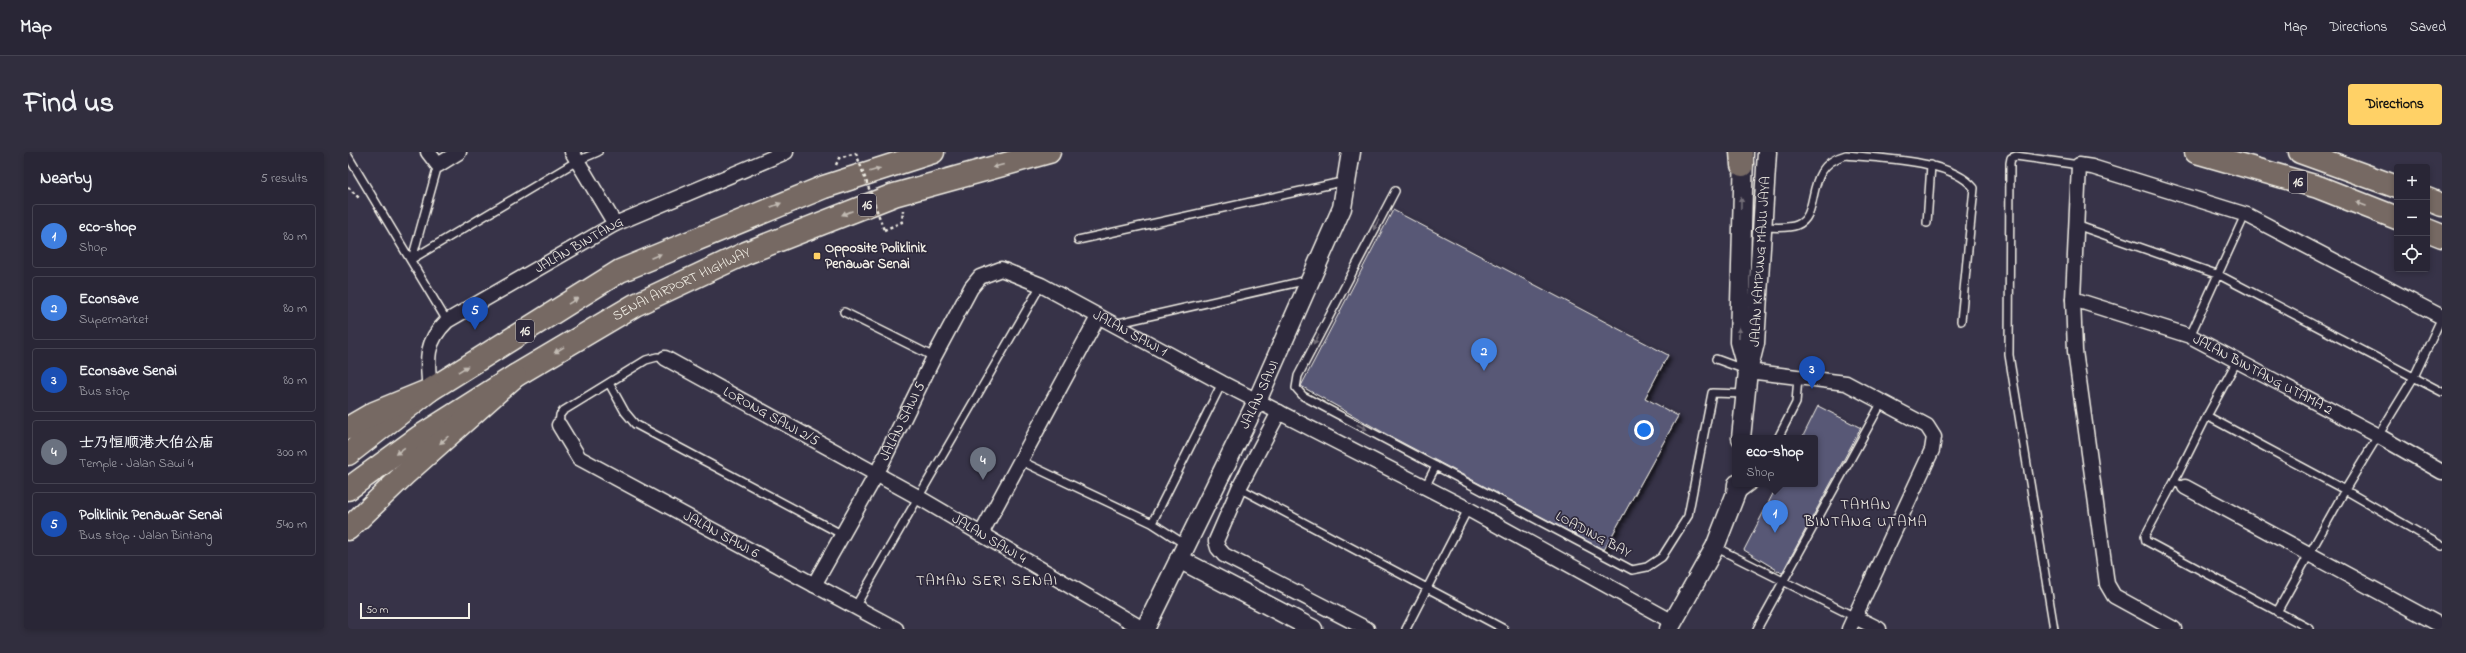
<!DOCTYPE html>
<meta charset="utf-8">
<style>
:root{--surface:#292636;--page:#312e3e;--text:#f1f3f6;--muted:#a5a5ad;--line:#454351;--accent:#ffd166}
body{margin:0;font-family:"Indie Flower","LXGW WenKai TC",sans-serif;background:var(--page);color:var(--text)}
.controls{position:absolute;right:12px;top:12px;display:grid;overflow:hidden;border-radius:4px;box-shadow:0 2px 6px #0003}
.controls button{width:36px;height:36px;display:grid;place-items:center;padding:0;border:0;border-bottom:1px solid var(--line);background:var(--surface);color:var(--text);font:20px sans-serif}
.scale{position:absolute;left:12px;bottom:10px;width:110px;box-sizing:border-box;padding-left:4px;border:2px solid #f4f1e8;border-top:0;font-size:11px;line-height:14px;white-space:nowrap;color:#f4f1e8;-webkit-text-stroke:3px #2f2a3d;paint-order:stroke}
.you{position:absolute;left:1296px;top:278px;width:14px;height:14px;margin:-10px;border:3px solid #fff;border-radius:50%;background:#1a73e8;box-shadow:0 0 0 6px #1a73e833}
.badge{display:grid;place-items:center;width:26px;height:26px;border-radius:50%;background:var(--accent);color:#fff;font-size:13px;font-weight:700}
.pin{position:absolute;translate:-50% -33px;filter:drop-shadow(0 1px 2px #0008)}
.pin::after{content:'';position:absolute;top:21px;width:14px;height:12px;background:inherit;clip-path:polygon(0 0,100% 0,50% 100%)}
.popup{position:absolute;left:1384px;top:283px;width:86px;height:52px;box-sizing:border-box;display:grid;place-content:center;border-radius:4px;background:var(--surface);filter:drop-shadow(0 1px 3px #0005);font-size:13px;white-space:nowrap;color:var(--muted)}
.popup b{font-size:15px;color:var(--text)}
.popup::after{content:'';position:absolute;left:50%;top:100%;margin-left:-8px;border:8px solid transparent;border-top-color:var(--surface)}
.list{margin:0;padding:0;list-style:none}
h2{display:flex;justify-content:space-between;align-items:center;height:52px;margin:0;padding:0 16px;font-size:17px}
h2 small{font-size:13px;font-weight:400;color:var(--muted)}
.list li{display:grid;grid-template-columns:26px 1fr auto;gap:12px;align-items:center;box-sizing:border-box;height:64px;margin:0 8px 8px;padding:0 8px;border:1px solid var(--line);border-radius:4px}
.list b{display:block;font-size:15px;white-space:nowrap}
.list p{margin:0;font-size:13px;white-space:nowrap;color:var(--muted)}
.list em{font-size:13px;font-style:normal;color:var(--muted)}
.icon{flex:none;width:22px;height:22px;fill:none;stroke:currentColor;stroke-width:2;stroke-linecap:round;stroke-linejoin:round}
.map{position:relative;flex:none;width:2094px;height:477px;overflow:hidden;border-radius:4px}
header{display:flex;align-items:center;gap:24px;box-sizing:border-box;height:56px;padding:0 20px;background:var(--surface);border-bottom:1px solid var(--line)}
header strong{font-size:19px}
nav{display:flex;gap:22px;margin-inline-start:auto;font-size:14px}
.intro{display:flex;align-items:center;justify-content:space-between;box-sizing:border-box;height:96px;padding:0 24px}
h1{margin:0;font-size:28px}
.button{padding:10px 18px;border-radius:4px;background:var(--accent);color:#111;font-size:14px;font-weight:700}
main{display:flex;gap:24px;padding:0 24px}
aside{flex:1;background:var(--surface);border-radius:4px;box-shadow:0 2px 6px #0003}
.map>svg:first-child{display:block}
.building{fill:#595976;stroke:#f4f1e8;filter:url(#shadow)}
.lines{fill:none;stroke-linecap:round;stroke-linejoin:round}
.service-casing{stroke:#f4f1e8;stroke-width:10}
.minor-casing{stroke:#f4f1e8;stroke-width:17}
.tertiary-casing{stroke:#f4f1e8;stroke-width:21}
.trunk-casing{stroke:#f4f1e8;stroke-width:25}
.motorway-casing{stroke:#f4f1e8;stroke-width:25}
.path{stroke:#f4f1e8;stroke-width:2.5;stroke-dasharray:3 3;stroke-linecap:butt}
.service{stroke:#2f2a3d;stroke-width:7}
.minor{stroke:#2f2a3d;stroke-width:14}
.tertiary{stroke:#2f2a3d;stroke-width:18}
.trunk{stroke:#766964;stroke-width:22}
.motorway{stroke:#766964;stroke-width:22}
.path-bridge{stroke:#f4f1e8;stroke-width:2.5;stroke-dasharray:3 3;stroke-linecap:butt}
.oneway{fill:#c2bbb3}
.oneway2{fill:#747079}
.poi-dot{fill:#ffd166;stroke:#2f2a3d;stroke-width:1.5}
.labels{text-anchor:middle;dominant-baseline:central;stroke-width:3.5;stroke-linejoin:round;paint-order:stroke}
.shield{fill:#2f2a3d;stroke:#b9b5b5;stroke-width:1}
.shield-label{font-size:13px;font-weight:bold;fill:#f4f1e8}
.street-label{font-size:14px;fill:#f4f1e8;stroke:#2f2a3d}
.poi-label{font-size:14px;font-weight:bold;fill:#f4f1e8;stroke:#2f2a3d;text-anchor:start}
.neighbourhood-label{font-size:15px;letter-spacing:1px;fill:#f4f1e8;stroke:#2f2a3d}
</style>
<header>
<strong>Map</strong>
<nav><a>Map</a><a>Directions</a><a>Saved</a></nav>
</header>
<div class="intro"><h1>Find us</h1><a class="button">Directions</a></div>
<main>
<aside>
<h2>Nearby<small>5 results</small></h2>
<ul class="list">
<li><span class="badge" style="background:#3f7fe0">1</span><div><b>eco-shop</b><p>Shop</p></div><em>80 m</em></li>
<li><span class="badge" style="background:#3f7fe0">2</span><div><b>Econsave</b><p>Supermarket</p></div><em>80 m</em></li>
<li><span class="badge" style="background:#1a4fb4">3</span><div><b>Econsave Senai</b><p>Bus stop</p></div><em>80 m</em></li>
<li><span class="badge" style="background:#6b7280">4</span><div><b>士乃恒顺港大伯公庙</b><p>Temple · Jalan Sawi 4</p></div><em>300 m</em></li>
<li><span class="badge" style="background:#1a4fb4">5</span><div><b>Poliklinik Penawar Senai</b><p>Bus stop · Jalan Bintang</p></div><em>540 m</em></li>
</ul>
</aside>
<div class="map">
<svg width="2094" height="477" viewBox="0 0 2094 477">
<defs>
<filter id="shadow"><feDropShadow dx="3.5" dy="3.5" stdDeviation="2" flood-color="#0009"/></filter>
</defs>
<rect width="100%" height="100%" fill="#373348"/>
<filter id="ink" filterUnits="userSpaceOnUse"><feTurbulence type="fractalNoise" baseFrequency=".025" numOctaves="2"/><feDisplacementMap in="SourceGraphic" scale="8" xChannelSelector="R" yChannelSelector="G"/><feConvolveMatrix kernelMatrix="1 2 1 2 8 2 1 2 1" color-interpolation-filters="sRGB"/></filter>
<g filter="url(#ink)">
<path class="building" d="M1045,58L1320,203L1297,246L1330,264L1256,398L1038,282L953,234Z
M1470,254L1513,276L1434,421L1396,398L1430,332H1467V286H1454Z"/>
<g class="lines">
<g class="service-casing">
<path id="service" d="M0,4L99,169
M1047,39L950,224L948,236L955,244L1284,418L1299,415L1314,405L1340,364L1364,241L1397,242
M1579,71L1583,13
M1728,73L1871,123L2094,240
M1415,75C1426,75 1439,77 1449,73C1475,63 1453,15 1498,3C1533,7 1603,7 1626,36L1613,169
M730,88L998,29
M64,107L229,9L250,0
M64,107L90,13
M496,160L586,205
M766,172L960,128
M1842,184L1897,63
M1368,207L1398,218
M1889,209L1859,264L1997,338L2094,394
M261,231L277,260L287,272L495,383
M211,273L212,263L215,259L298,208L309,205L317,206
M1430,286L1448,251L1450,225
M673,309L804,371
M1826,330L1859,264
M1077,335L1088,314
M1837,335L1826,330L1797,384L1798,389L1962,477
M891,336L1156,477
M1390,344L1406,332
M838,393L804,371L874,231
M1367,395L1507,465
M507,455L693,133
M1929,460L1997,338L2066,225L2094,165
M1058,477L1120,357
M1409,477L1534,250
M1706,477L1661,203L1662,11L1663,6L1668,4L1731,13"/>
</g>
<g class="minor-casing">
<g id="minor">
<path d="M80,0L90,13L111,0"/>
<path d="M224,0L267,72"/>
<path id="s1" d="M1725,147L1842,184L2031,284L2094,320"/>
<path id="s2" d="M317,206L570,345L795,477"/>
<path d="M1400,219L1498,231L1579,274L1586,285L1584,298L1501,477"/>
<path id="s3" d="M82,238C79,209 76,191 99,169L267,72L438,0"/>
<path d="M931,260L891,336L868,389L870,396L876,403L1019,477"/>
<path id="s4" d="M211,273L231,306L548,477"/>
<path d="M1837,335L2094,474"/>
<path d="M633,382L750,165"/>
<path id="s5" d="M466,433L528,323L586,205L623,136L632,125L653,117L693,133L874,231L1120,357L1325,470"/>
<path d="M1507,465L1531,477"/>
<path d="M1826,477L1766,444L1759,432L1727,199L1725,147L1731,13L1744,15L1899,63L2094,165"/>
</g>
</g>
<g class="tertiary-casing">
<g id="tertiary">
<path d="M1396,0L1391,190L1399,218"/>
<path id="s6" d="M1393,286L1400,219L1407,191L1419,0"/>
<path d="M831,407L965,477"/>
<path id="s7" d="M797,477L909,249L994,56L1003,0"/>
<path d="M1321,477L1367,395L1388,341L1389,332"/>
</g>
</g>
<g class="trunk-casing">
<g id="trunk">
<path d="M1393,0L1394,13"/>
<path d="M1848,0L1970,35L2049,66"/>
<path d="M1952,0L2049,35"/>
<path d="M2079,47L2094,53"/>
<path d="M2079,78L2094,84"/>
<path d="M0,302L82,238L272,119L476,35L585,0"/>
<path id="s8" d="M0,337L71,285L167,224L287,153L398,101L546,43L701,0"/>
</g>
</g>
<g class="motorway-casing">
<path id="motorway" d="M0,276L26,261L82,238
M0,377L56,323L167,224"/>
</g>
<path class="path" d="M488,13L491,6L508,1
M0,35L12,47
M536,78L554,70L555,58"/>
<use href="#service" class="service"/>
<use href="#minor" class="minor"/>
<use href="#tertiary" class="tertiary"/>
<use href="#trunk" class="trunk"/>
<use href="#motorway" class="motorway"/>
<path class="path-bridge" d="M508,1L536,78"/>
</g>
<defs><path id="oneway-solid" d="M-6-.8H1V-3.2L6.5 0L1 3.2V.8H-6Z"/></defs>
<g class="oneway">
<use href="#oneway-solid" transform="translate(650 14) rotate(165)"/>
<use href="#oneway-solid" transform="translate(527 18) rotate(-18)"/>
<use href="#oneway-solid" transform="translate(2013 52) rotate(-159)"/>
<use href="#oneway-solid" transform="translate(428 53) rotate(-21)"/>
<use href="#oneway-solid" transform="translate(499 61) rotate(159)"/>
<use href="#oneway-solid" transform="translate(308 104) rotate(-23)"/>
<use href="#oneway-solid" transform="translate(225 149) rotate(-32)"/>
<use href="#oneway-solid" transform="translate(211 198) rotate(149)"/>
<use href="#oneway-solid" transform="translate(115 217) rotate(-32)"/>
<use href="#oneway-solid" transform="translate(96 288) rotate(138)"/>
<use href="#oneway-solid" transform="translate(52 299) rotate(144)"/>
</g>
<g class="oneway2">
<use href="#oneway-solid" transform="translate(1393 51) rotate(-89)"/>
<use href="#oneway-solid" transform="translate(1028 73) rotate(118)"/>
<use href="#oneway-solid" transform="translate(1391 181) rotate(-89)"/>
<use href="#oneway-solid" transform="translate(968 188) rotate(118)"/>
<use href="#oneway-solid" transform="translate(1014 275) rotate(28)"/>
</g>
</g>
<rect class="poi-dot" x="465" y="100" width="8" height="8" rx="2"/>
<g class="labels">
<g class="shield">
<rect x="1941" y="19" width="18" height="22" rx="3"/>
<rect x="510" y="42" width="18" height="22" rx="3"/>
<rect x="168" y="168" width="18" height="22" rx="3"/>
</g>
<g class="shield-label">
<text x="1950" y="30">16</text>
<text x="519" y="53">16</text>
<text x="177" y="179">16</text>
</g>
<g class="street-label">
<text stroke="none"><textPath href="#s3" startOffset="227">JALAN BINTANG</textPath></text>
<text stroke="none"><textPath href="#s6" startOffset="178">JALAN KAMPUNG MAJU JAYA</textPath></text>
<text stroke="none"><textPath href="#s8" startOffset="392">SENAI AIRPORT HIGHWAY</textPath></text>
<text stroke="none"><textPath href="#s5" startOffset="517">JALAN SAWI 1</textPath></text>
<text stroke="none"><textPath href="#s1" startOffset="205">JALAN BINTANG UTAMA 2</textPath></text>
<text stroke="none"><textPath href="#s7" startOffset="261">JALAN SAWI</textPath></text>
<text stroke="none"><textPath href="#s2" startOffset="121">LORONG SAWI 2/5</textPath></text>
<text stroke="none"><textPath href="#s5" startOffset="186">JALAN SAWI 5</textPath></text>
<text stroke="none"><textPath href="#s4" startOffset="200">JALAN SAWI 6</textPath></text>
<text transform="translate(1245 383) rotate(28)">LOADING BAY</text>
<text stroke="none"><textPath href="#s2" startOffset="371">JALAN SAWI 4</textPath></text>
</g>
<g class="poi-label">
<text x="477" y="96">Opposite Poliklinik<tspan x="477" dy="16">Penawar Senai</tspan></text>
</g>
<g class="neighbourhood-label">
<text x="1518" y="353">TAMAN<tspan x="1518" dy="17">BINTANG UTAMA</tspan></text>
<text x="639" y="429">TAMAN SERI SENAI</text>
</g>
</g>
</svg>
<div class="controls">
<button>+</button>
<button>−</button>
<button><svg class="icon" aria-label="locate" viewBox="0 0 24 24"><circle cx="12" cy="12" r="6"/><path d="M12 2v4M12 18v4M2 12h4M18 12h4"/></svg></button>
</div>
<div class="scale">50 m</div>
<div class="you"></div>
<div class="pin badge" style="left:1427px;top:381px;background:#3f7fe0">1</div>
<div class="popup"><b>eco-shop</b>Shop</div>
<div class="pin badge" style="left:1136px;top:219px;background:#3f7fe0">2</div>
<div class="pin badge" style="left:1464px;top:237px;background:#1a4fb4">3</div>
<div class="pin badge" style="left:635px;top:328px;background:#6b7280">4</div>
<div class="pin badge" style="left:127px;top:178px;background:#1a4fb4">5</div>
</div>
</main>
